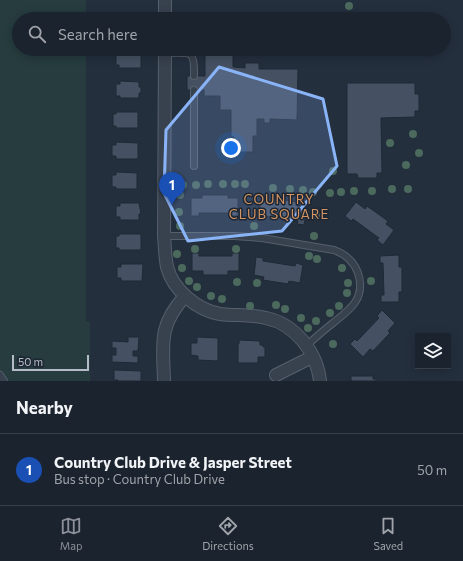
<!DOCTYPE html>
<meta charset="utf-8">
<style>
:root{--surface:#1b232e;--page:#242b36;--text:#f1f3f6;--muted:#a0a4aa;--line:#39404a;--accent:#8c9099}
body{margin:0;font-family:Commissioner,sans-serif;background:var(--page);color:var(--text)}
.controls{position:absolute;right:12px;bottom:12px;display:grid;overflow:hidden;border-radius:0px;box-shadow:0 2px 10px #0003}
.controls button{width:36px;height:36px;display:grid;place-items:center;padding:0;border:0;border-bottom:1px solid var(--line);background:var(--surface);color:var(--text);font:20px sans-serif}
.scale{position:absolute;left:12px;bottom:10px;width:77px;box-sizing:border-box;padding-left:4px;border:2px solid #b4bcc9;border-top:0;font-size:11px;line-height:14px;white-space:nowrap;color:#b4bcc9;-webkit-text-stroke:3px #1d2633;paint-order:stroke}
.you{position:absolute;left:231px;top:148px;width:14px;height:14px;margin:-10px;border:3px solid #fff;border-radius:50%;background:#1a73e8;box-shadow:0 0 0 6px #1a73e833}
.badge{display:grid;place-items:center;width:26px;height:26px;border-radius:50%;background:var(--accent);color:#fff;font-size:13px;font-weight:700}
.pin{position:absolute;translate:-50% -33px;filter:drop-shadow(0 1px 2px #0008)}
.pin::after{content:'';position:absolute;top:21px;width:14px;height:12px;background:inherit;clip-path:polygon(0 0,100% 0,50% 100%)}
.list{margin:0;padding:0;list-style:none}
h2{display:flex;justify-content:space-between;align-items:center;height:52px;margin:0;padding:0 16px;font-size:17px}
h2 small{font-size:13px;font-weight:400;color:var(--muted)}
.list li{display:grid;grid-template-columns:26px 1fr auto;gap:12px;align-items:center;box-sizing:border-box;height:72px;padding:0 16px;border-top:1px solid var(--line)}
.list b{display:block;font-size:15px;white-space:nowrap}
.list p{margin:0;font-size:13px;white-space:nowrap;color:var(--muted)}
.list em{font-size:13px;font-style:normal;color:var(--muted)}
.icon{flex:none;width:22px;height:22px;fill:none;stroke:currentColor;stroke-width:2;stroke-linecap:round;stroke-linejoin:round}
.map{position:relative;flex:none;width:463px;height:381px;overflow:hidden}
.search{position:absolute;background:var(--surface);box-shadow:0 2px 10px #0003;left:12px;right:12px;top:12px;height:44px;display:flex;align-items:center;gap:10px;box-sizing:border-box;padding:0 14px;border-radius:22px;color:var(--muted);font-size:15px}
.sheet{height:124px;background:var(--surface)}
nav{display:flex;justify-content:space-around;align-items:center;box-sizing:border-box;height:56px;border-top:1px solid var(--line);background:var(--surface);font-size:11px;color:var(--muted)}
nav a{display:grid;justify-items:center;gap:2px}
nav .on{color:var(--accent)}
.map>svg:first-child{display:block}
.green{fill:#263c3f}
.building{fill:#455162;stroke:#1f2835}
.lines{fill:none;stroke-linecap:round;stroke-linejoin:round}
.service-casing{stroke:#565f6c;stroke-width:8}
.minor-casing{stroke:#565f6c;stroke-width:14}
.service{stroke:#38414e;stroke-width:6}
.minor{stroke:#38414e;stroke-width:12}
.tree{fill:#4b6a5d}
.marked{fill:#8ab4f8;fill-opacity:0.2;stroke:#8ab4f8;stroke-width:3;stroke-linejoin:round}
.labels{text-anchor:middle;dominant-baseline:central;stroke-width:3;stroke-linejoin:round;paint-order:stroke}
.neighbourhood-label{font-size:13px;letter-spacing:1px;fill:#d59563;stroke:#1d2633}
</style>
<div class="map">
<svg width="463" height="381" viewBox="0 0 463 381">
<rect width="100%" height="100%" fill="#242f3e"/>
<path class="green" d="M0,0H86V19H19V49H86V321L90,322V381H0Z"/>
<path class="building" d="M205,49H233V67L245,68V63H259V69H298L297,120L270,119V123H264V119H257V136H253V152H234V137H231V110H220V96H204V90H187V76H205Z
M119,51H141V68H119V65H116V54H119Z
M120,81L139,82V87H141V93H139V98H120V96H116V84H120Z
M347,83H415V94H419V111H415V117L381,118L382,173H377V178H358L357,174H347Z
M116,112H138V128H116V126H113V114H116Z
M116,142L138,143V159H116V156H112V145H116Z
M116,172L137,173V189H116V187H112V175H116Z
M202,195H228V198H238V216H231V213H199V216H191V198H202Z
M272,198L297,202V206L307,207L304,225L297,224L298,221L266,216L265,219L258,218L261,200L272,202Z
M356,202L365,209L367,206L388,221L386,224L394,230L383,245L377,240L379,238L353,219L351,221L345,216Z
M120,203H139L141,214H139V220H120V217H116V206H120Z
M119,234H141V250H119V248H116V236H119Z
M192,253H199V256H232V253H239V271H228V275H203V271H192Z
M399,255V267H402V292H399V302H381V295H384L383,263H380V256Z
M256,257L263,258V261L295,266L296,263L303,265L300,283L289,281L288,284L263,280L264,277L254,275Z
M121,264H143L142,281H121V278H117V267H121Z
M382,310L395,323L388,331L390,333L373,351L370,349L363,357L350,344L355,339L357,341L379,318L377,316Z
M128,337H139L138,351H133V356H138V363L112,362V355H116V348H112V341L128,342Z
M197,337L218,338V361L198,360V356L191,355V343H197Z
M239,340L260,341V345H263V347H265V357H258V363H238V344H239Z
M114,370L141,371V381H118V380H114Z
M351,376H373V379H376V381H351Z"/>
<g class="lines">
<g class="service-casing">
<path id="service" d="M165,53C190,53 195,48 194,76
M194,166V90
M164,236H234L262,238L334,250C345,254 354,262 358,273C366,298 351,309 333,323C324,330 316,337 307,345
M0,375L4,381"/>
</g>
<g class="minor-casing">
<path id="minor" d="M165,19V0
M165,49L164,236C165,246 165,257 167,267C173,290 197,310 220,314C235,316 250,314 266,318C295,324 317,352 320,381
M276,375L312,357
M164,381C163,343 158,326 185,296"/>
</g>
<use href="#service" class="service"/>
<use href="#minor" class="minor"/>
</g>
<g class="tree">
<circle cx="349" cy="6" r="4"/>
<circle cx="413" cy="134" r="4"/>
<circle cx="390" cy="143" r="4"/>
<circle cx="419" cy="153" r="4"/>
<circle cx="406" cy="165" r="4"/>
<circle cx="333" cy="171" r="4"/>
<circle cx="208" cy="184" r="4"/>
<circle cx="223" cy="184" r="4"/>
<circle cx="235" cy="184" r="4"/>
<circle cx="245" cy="184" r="4"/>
<circle cx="183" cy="185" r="4"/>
<circle cx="196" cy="185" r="4"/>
<circle cx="273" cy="188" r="4"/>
<circle cx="290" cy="189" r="4"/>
<circle cx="392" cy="189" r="4"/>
<circle cx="408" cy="189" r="4"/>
<circle cx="303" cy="190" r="4"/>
<circle cx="354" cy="191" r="4"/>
<circle cx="372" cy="191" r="4"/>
<circle cx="313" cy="192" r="4"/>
<circle cx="341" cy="192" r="4"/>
<circle cx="330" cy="193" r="4"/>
<circle cx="180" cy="195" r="4"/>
<circle cx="179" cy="212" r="4"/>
<circle cx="316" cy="215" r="4"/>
<circle cx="180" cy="226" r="4"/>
<circle cx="254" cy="226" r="4"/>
<circle cx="314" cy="236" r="4"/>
<circle cx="195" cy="249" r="4"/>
<circle cx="236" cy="249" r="4"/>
<circle cx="177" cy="254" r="4"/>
<circle cx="309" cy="256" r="4"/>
<circle cx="317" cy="259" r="4"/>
<circle cx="182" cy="268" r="4"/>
<circle cx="342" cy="268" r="4"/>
<circle cx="189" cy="281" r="4"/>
<circle cx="371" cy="281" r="4"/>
<circle cx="237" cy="282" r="4"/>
<circle cx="257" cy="283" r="4"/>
<circle cx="348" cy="283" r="4"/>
<circle cx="197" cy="287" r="4"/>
<circle cx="347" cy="293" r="4"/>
<circle cx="211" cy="296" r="4"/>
<circle cx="222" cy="299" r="4"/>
<circle cx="276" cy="305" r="4"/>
<circle cx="250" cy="306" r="4"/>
<circle cx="339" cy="306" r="4"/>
<circle cx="285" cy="309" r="4"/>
<circle cx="330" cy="313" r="4"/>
<circle cx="301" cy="318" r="4"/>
<circle cx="316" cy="321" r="4"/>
<circle cx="308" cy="328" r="4"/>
<circle cx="333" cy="344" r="4"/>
</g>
<path class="marked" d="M219,67L323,99L337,166L282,231L188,241L164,193L166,130Z"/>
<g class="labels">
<g class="neighbourhood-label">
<text x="279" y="199">COUNTRY<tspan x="279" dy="15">CLUB SQUARE</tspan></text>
</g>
</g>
</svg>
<div class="controls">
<button><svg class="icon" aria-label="layers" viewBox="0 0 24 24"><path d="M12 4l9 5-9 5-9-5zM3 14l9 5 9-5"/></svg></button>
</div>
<div class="scale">50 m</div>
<div class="you"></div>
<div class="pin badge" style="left:172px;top:205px;background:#1a4fb4">1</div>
<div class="search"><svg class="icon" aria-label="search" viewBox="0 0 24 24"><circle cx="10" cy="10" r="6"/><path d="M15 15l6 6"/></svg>Search here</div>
</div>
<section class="sheet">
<h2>Nearby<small></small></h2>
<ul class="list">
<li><span class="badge" style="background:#1a4fb4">1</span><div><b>Country Club Drive &amp; Jasper Street</b><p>Bus stop · Country Club Drive</p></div><em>50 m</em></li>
</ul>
</section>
<nav>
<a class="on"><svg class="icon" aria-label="map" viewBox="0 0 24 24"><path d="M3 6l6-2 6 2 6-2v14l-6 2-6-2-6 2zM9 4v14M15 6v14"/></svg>Map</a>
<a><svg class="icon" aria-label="directions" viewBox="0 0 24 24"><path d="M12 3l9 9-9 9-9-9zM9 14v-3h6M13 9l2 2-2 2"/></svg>Directions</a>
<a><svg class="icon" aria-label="saved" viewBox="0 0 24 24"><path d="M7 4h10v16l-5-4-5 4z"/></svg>Saved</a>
</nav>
